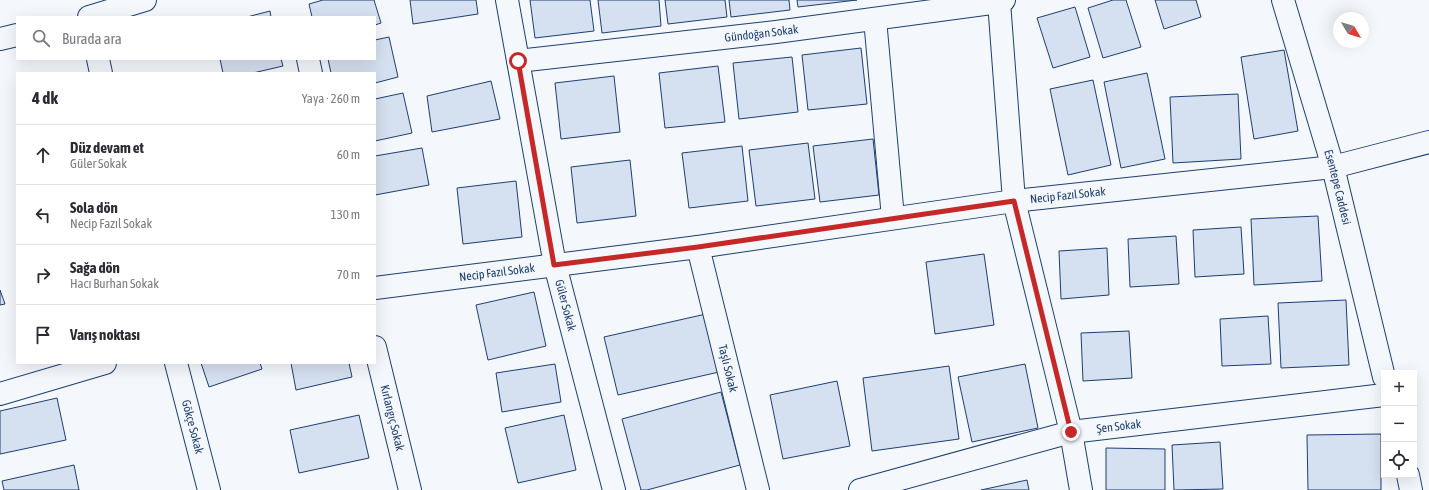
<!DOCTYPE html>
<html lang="tr">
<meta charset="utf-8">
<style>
:root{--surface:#fff;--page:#f2f2f3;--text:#2b2b33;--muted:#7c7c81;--line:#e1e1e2}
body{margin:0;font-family:"Asap Condensed",sans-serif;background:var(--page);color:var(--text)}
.controls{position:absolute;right:12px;bottom:12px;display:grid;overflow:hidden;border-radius:0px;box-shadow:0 4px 16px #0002}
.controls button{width:36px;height:36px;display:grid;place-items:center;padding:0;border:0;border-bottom:1px solid var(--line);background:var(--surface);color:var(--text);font:20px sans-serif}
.compass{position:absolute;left:1333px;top:12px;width:36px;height:36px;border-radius:50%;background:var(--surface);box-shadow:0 4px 16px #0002;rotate:128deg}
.stop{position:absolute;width:12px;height:12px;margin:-9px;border:3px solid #c62828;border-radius:50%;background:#fff}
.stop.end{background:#c62828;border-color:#fff;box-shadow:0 1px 4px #0008}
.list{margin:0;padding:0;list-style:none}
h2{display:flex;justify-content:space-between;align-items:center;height:52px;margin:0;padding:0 16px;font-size:17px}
h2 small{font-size:13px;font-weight:400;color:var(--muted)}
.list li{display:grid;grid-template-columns:26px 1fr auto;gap:12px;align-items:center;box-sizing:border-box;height:60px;padding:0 16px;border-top:1px solid var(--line)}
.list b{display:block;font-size:15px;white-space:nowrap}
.list p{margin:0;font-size:13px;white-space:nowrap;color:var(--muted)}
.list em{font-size:13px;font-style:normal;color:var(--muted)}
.icon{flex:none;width:22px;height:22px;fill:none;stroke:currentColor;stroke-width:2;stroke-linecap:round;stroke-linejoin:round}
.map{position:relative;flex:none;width:1429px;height:490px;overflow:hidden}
.search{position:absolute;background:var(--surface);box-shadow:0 4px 16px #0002;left:16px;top:16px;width:360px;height:44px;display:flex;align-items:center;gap:10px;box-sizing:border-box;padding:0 14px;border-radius:0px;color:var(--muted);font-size:15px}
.panel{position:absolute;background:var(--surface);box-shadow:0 4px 16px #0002;left:16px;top:72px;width:360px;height:292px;border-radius:0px}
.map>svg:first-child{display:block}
.building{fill:#d5e0f0;stroke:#1d3f73}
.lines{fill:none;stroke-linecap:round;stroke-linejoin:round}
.minor-casing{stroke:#1d3f73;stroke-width:24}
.minor{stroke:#f4f7fb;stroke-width:22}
.route{stroke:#c62828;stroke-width:5}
.labels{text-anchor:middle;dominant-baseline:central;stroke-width:3;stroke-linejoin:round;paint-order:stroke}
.street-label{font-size:12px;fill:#1d3f73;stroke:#f4f7fb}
</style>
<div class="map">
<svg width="1429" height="490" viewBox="0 0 1429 490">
<rect width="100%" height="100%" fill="#f4f7fb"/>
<path class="building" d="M323,0H374L381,23L375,25V17H312L309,4Z
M410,0H476L478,14L413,24Z
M530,0H590L594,31L535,38Z
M598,0H659L661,26L602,33Z
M665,0H725L727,17L668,24Z
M729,0H789L790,10L731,17Z
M797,0H857L798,7Z
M1113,0H1126L1141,47L1103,58L1088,8Z
M1155,0H1196L1201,17L1164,29Z
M1075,7L1090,57L1053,68L1037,18Z
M270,11L271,17H247Z
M389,37L398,77L375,83V73H331L328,59H375V40Z
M861,48L867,104L808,110L802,55Z
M1284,50L1298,131L1254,139L1241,57Z
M792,57L798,112L739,119L733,63Z
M220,59H281L283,66L253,73H223Z
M718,66L725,122L665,128L659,73Z
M1147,73L1165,159L1121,168L1104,82Z
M614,76L620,132L561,139L555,83Z
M1093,80L1111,165L1068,175L1050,89Z
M491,81L500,119L432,132L427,96Z
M403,93L412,133L375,141V99Z
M1238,94L1241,159L1173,163L1170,97Z
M873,139L879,195L820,202L813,146Z
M808,143L815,199L756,206L749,150Z
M742,146L748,201L689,208L682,153Z
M422,148L429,185L375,195V156Z
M630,160L636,216L577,223L571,167Z
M516,181L522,237L463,244L457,188Z
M1318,216L1322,281L1254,285L1251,219Z
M1241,227L1244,274L1195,277L1193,230Z
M1176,236L1179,284L1130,287L1128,239Z
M1107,248L1109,295L1061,299L1059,251Z
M984,254L994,325L935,334L926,262Z
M0,290L5,304L0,305Z
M534,292L546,346L488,360L476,305Z
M1346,300L1349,365L1281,368L1278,303Z
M706,314L719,372L618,395L604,337Z
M1268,316L1271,364L1222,366L1220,319Z
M1129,331L1132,378L1083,381L1081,333Z
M201,363H260L262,369L209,387Z
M291,363H349L352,377L296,390Z
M555,364L561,402L502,412L496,373Z
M1025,364L1038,428L972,442L958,377Z
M949,366L959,439L872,451L863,378Z
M837,381L850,446L783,459L770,395Z
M721,392L740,465L647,490H641L622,419Z
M57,398L66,440L0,454V411Z
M359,415L369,458L299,473L290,430Z
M564,415L576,470L518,483L505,428Z
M1381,434V490H1308L1307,435Z
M1220,442L1223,489L1174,490L1172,445Z
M1106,448L1165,449V490H1106Z
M74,465L79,490H4L2,481Z
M1027,480L1029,490H981Z"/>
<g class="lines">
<g class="minor-casing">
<g id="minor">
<path id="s1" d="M507,0L555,265L614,490"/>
<path id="s2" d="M1283,0L1333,167L1384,377"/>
<path d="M999,2L1014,201L1071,432L1081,490"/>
<path d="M89,17L145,0"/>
<path d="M875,19L893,218"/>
<path d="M0,39L17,35"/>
<path d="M98,59L101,73"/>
<path d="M308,59L311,73"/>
<path id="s3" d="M518,61L776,32L999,2L1004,0"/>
<path id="s4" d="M698,247L758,490"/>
<path id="s5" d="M375,288L698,247L1014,201L1333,167L1429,142"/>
<path id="s6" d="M375,347L410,490"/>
<path id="s7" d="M176,363L209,490"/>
<path d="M0,394L105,363"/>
<path d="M1408,475L1411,490"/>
<path id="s8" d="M860,490L1071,432L1384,395"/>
</g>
</g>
<use href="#minor" class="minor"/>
</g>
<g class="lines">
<path class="route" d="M518,61L554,265L698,247L1014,201L1071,432"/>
</g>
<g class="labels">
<g class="street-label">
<text stroke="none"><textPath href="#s3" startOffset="245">Gündoğan Sokak</textPath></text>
<text stroke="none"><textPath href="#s2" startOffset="195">Esentepe Caddesi</textPath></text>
<text stroke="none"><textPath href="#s5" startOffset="699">Necip Fazıl Sokak</textPath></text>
<text stroke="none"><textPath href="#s5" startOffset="123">Necip Fazıl Sokak</textPath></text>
<text stroke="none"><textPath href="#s1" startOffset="311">Güler Sokak</textPath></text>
<text stroke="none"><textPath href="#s4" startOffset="125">Taşlı Sokak</textPath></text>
<text stroke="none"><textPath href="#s6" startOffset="73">Kırlangıç Sokak</textPath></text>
<text stroke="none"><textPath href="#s7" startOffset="66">Gökçe Sokak</textPath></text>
<text stroke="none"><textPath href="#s8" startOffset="267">Şen Sokak</textPath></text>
</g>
</g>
</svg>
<div class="controls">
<button>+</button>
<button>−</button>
<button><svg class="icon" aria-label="locate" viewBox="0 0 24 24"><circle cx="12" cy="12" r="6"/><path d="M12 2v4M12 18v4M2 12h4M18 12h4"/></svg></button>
</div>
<svg class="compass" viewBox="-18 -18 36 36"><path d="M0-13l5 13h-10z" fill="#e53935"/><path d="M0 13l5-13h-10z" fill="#7c7c81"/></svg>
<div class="stop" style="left:518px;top:61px"></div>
<div class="stop end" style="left:1071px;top:432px"></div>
<div class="search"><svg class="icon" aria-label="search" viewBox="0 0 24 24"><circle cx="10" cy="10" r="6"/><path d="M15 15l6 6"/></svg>Burada ara</div>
<section class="panel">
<h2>4 dk<small>Yaya · 260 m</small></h2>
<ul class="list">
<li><svg class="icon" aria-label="ahead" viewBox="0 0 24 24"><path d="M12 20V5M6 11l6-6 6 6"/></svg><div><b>Düz devam et</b><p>Güler Sokak</p></div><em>60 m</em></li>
<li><svg class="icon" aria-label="left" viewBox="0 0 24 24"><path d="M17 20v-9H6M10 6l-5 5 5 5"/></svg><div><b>Sola dön</b><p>Necip Fazıl Sokak</p></div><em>130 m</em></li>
<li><svg class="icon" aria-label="right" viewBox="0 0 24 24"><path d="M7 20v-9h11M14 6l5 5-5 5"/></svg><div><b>Sağa dön</b><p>Hacı Burhan Sokak</p></div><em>70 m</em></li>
<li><svg class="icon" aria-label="arrive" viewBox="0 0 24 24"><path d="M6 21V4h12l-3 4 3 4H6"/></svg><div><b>Varış noktası</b></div></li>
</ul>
</section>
</div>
